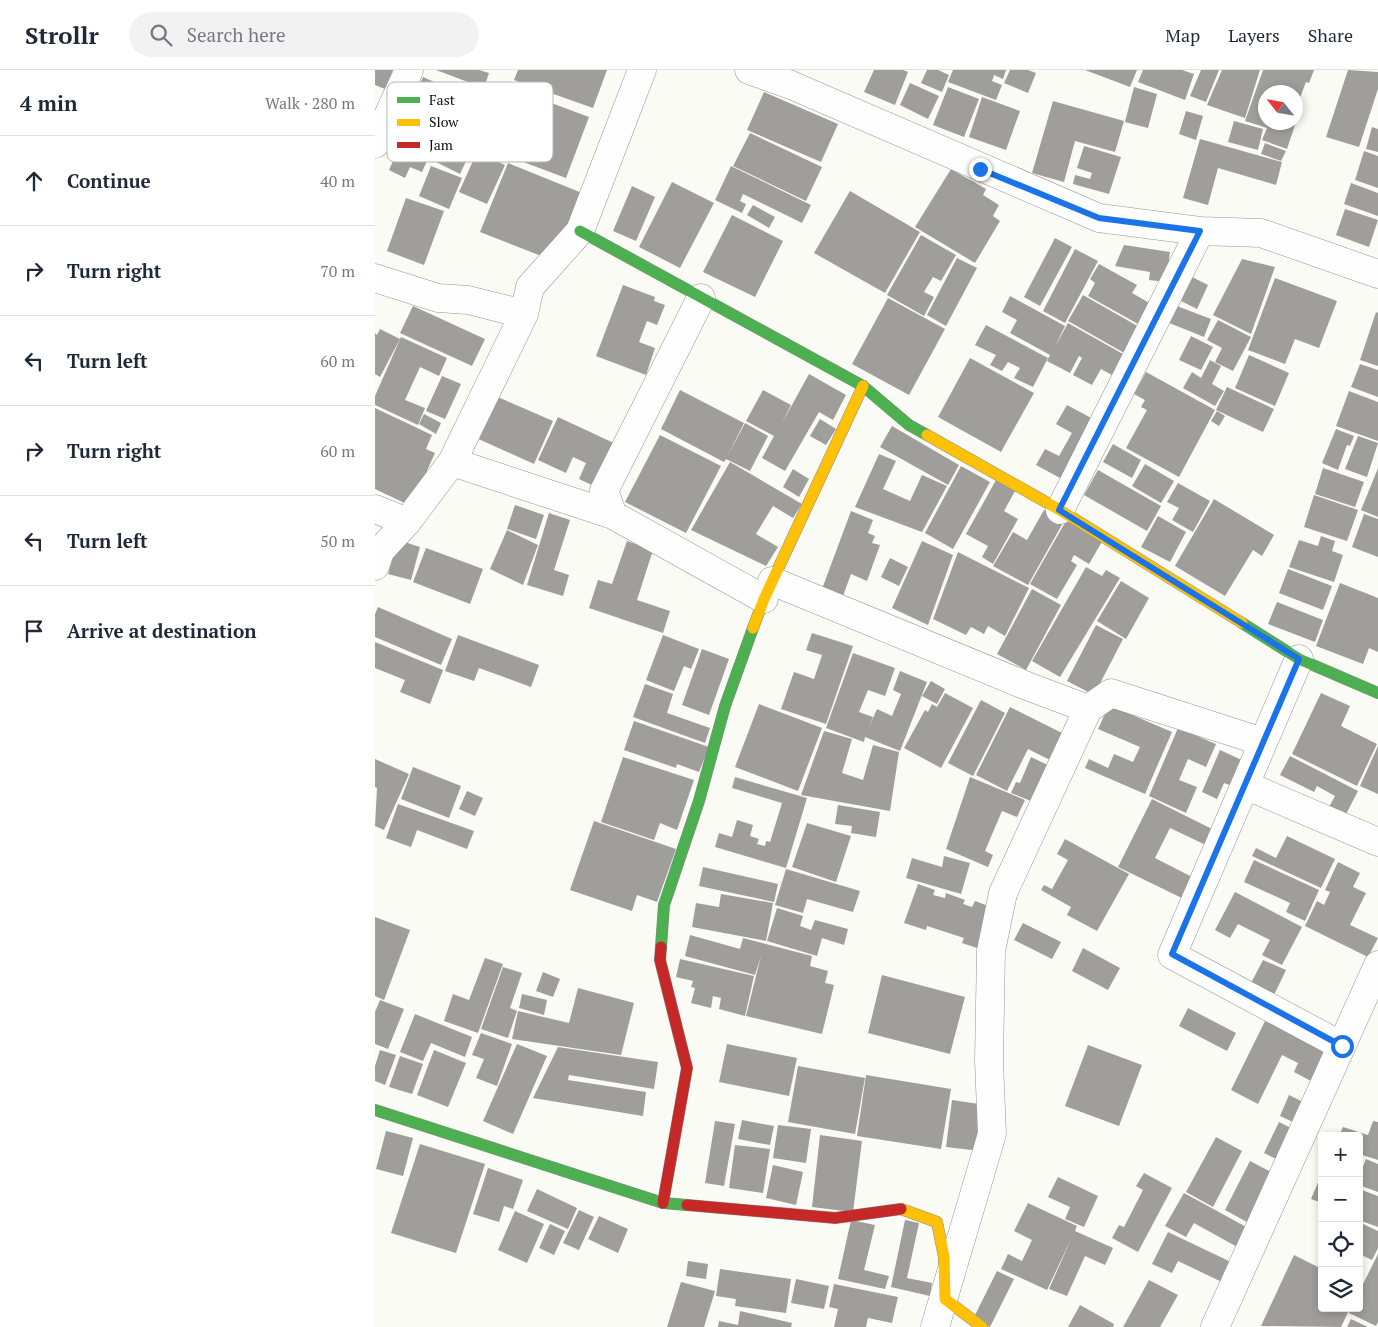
<!DOCTYPE html>
<meta charset="utf-8">
<style>
:root{--surface:#fff;--page:#f2f2f3;--text:#1f2937;--muted:#747a83;--line:#e0e1e3}
body{margin:0;font-family:"PT Serif",serif;background:var(--page);color:var(--text)}
.controls{position:absolute;right:15px;bottom:15px;display:grid;overflow:hidden;border-radius:5px;box-shadow:0 2px 8px #0003}
.controls button{width:45px;height:45px;display:grid;place-items:center;padding:0;border:0;border-bottom:1px solid var(--line);background:var(--surface);color:var(--text);font:25px sans-serif}
.compass{position:absolute;left:883px;top:15px;width:45px;height:45px;border-radius:50%;background:var(--surface);box-shadow:0 2px 8px #0003;rotate:301deg}
.stop{position:absolute;width:15px;height:15px;margin:-11px;border:4px solid #1a73e8;border-radius:50%;background:#fff}
.stop.end{background:#1a73e8;border-color:#fff;box-shadow:0 1px 5px #0008}
.list{margin:0;padding:0;list-style:none}
h2{display:flex;justify-content:space-between;align-items:center;height:65px;margin:0;padding:0 20px;font-size:21px}
h2 small{font-size:16px;font-weight:400;color:var(--muted)}
.list li{display:grid;grid-template-columns:32px 1fr auto;gap:15px;align-items:center;box-sizing:border-box;height:90px;padding:0 20px;border-top:1px solid var(--line)}
.list b{display:block;font-size:19px;white-space:nowrap}
.list em{font-size:16px;font-style:normal;color:var(--muted)}
.icon{flex:none;width:28px;height:28px;fill:none;stroke:currentColor;stroke-width:2;stroke-linecap:round;stroke-linejoin:round}
.map{position:relative;flex:none;width:1003px;height:1257px;overflow:hidden}
header{display:flex;align-items:center;gap:30px;box-sizing:border-box;height:70px;padding:0 25px;background:var(--surface);border-bottom:1px solid var(--line)}
header strong{font-size:24px}
nav{display:flex;gap:28px;margin-inline-start:auto;font-size:18px}
.search{width:350px;height:45px;background:var(--page);display:flex;align-items:center;gap:12px;box-sizing:border-box;padding:0 18px;border-radius:28px;color:var(--muted);font-size:19px}
main{display:flex}
aside{flex:1;background:var(--surface)}
.map>svg:first-child{display:block}
.building{fill:#9f9e9a}
.lines{fill:none;stroke-linecap:round;stroke-linejoin:round}
.street-casing{stroke:#959593;stroke-width:29}
.fast-casing{stroke:#8c8c89;stroke-width:12}
.slow-casing{stroke:#8c8c89;stroke-width:12}
.jam-casing{stroke:#8c8c89;stroke-width:12}
.street{stroke:#fefefe;stroke-width:28}
.fast{stroke:#4caf50;stroke-width:11}
.slow{stroke:#ffc107;stroke-width:11}
.jam{stroke:#c62828;stroke-width:11}
.route{stroke:#1a73e8;stroke-width:6}
.key{fill:#fff;stroke:#b7b7b7;stroke-width:1}
.key-label{font-size:14px;fill:#0f0f0f}
</style>
<header>
<strong>Strollr</strong>
<div class="search"><svg class="icon" aria-label="search" viewBox="0 0 24 24"><circle cx="10" cy="10" r="6"/><path d="M15 15l6 6"/></svg>Search here</div>
<nav><a>Map</a><a>Layers</a><a>Share</a></nav>
</header>
<main>
<aside>
<h2>4 min<small>Walk · 280 m</small></h2>
<ul class="list">
<li><svg class="icon" aria-label="ahead" viewBox="0 0 24 24"><path d="M12 20V5M6 11l6-6 6 6"/></svg><div><b>Continue</b></div><em>40 m</em></li>
<li><svg class="icon" aria-label="right" viewBox="0 0 24 24"><path d="M7 20v-9h11M14 6l5 5-5 5"/></svg><div><b>Turn right</b></div><em>70 m</em></li>
<li><svg class="icon" aria-label="left" viewBox="0 0 24 24"><path d="M17 20v-9H6M10 6l-5 5 5 5"/></svg><div><b>Turn left</b></div><em>60 m</em></li>
<li><svg class="icon" aria-label="right" viewBox="0 0 24 24"><path d="M7 20v-9h11M14 6l5 5-5 5"/></svg><div><b>Turn right</b></div><em>60 m</em></li>
<li><svg class="icon" aria-label="left" viewBox="0 0 24 24"><path d="M17 20v-9H6M10 6l-5 5 5 5"/></svg><div><b>Turn left</b></div><em>50 m</em></li>
<li><svg class="icon" aria-label="arrive" viewBox="0 0 24 24"><path d="M6 21V4h12l-3 4 3 4H6"/></svg><div><b>Arrive at destination</b></div></li>
</ul>
</aside>
<div class="map">
<svg width="1003" height="1257" viewBox="0 0 1003 1257">
<rect width="100%" height="100%" fill="#fbfbf5"/>
<path class="building" d="M0,0H18L10,19L0,15Z
M61,0H104L114,3L109,18Z
M143,0H232L218,38L139,10Z
M499,0H528L533,2L520,35L489,22Z
M552,0H563L574,5L567,22L546,13Z
M578,0H631L628,9L619,5L617,11L627,15L621,30L573,12Z
M635,0H653L661,3L653,23L629,13Z
M710,0H762L755,17Z
M768,0H807L819,4L810,30L763,12Z
M826,0H844L831,32L815,26Z
M847,0H885L870,48L832,35Z
M888,0H939L934,13L931,12L923,33L927,35L921,52V22H891V52H921L912,79L887,70L892,58L870,51Z
M973,0L1003,2V19L984,77L951,67Z
M48,7L103,31L94,50L39,26Z
M535,13L564,26L553,49L525,35Z
M573,17L604,29L589,67L558,55Z
M759,17L782,24L773,58L750,52Z
M136,18L214,47L191,108L114,79Z
M389,22L463,54L446,92L372,60Z
M607,27L645,41L631,80L594,67Z
M678,31L749,51L740,82L700,71L689,112L657,103Z
M34,40L100,72L85,104L61,92L67,79L55,74L53,77L23,62Z
M811,41L828,46L821,70L804,64Z
M859,51L888,59L883,80L853,72Z
M997,57L1003,59V82L991,79Z
M375,63L447,97L431,131L358,96Z
M825,69L907,92L901,115L843,98L833,135L808,128Z
M890,73L911,81L906,91L886,84Z
M709,76L746,87L734,124L698,114L700,105L715,109L717,103L702,98Z
M24,78L52,91L47,102L35,97L30,108L14,100Z
M989,81L1003,86V118L980,110Z
M102,82L130,95L112,134L84,122Z
M133,93L207,123L179,191L105,162Z
M56,96L87,108L74,139L44,126Z
M356,96L436,135L427,153L368,124L365,131L371,134L367,143L340,130Z
M576,99L611,119L608,125L624,135L618,146L625,151L600,193L540,157Z
M297,112L339,133L305,198L264,177Z
M976,113L1003,123V146L969,134Z
M257,116L280,127L261,171L238,161Z
M475,121L545,162L510,223L439,183Z
M31,128L69,141L49,195L12,181Z
M378,135L400,147L394,158L372,145Z
M970,139L1003,150L994,177L961,165Z
M357,145L408,171L380,227L328,202Z
M546,165L581,185L566,211L558,207L549,222L559,227L549,246L512,225Z
M680,168L697,177L665,236L649,227Z
M749,175L795,182L791,212L774,210L775,202L740,196Z
M700,179L723,191L690,253L668,241Z
M582,188L602,198L571,256L552,245Z
M867,189L900,197L876,264L838,245Z
M724,194L762,215L757,223L783,238L772,259L713,226L720,213L715,209Z
M817,207L833,215L822,239L806,231Z
M900,208L962,231L944,278L920,269L910,294L873,280Z
M248,215L280,227L279,231L290,235L282,255L272,251L264,272L280,278L271,305L221,286Z
M708,225L766,258L751,284L693,251Z
M635,226L690,256L680,277L693,253L755,288L744,309L726,299L717,315L698,305L707,288L704,286L695,303L672,291L675,285L635,263L642,250L627,242Z
M513,228L570,259L534,325L477,294Z
M794,233L836,249L829,267L787,250Z
M38,236L110,269L97,296L25,263Z
M1001,242L1003,243V296L985,290Z
M843,250L876,267L858,301L840,292L847,278L832,270Z
M611,255L673,288L658,317L639,308L645,298L633,292L627,301L615,295L621,285L600,275Z
M5,259L25,269L5,307L0,304V263L2,265Z
M816,266L838,277L826,300L804,290Z
M26,267L72,288L64,306L45,297L30,330L50,338L43,355L0,335V326Z
M874,285L914,303L900,336L860,318Z
M595,288L659,323L626,382L563,347Z
M835,290L846,296L837,314L849,321L840,336L808,318L817,302L826,308Z
M985,294L1003,300V327L976,317Z
M771,302L840,340L804,407L751,378L772,340L766,337L770,330L759,324Z
M434,304L471,325L458,350L444,342L410,401L387,388L399,366L371,351L388,320L416,335L407,353Z
M67,306L86,314L70,349L51,341Z
M852,317L899,339L888,362L841,340Z
M305,320L369,353L352,387L370,353L393,366L375,401L351,389L349,392L286,359Z
M974,321L1003,332V371L961,356Z
M118,325L178,351L159,394L99,367Z
M692,335L720,350L687,409L661,395L670,379L684,386L697,363L681,354Z
M0,338L57,365L51,379L60,383L36,436L0,419Z
M842,341L850,346L844,356L836,351Z
M49,344L66,353L61,364L44,354Z
M183,347L243,375L223,418L204,409L211,393L198,387L191,403L163,390Z
M445,349L461,359L451,375L435,366Z
M517,356L584,395L573,415L505,377Z
M961,359L979,366L975,376L972,375L963,400L947,393Z
M285,365L346,396L311,463L250,432Z
M983,366L1003,373L992,407L970,399Z
M738,374L766,390L757,408L728,392Z
M504,384L521,391L508,419L535,431L547,405L572,416L547,462L480,437Z
M355,392L427,434L418,448L398,436L381,464L403,477L391,496L316,460Z
M770,394L799,411L786,433L757,416Z
M586,396L615,412L578,479L550,463Z
M948,398L989,412L980,437L940,424Z
M1003,398V447L986,440Z
M418,399L434,409L424,427L408,417Z
M723,400L786,436L772,461L709,425Z
M621,410L640,421L629,441L643,449L618,494L607,487L613,476L591,464Z
M803,413L835,431L818,462L797,450L804,438L792,432Z
M939,425L983,440L972,471L929,457Z
M839,429L899,465L887,486L878,480L850,526L800,496Z
M140,435L169,445L161,469L132,459Z
M669,440L689,451L653,515L618,496L638,462L652,470Z
M476,441L498,450L493,463L500,466L497,473L505,475L492,511L476,504L468,526L447,519Z
M174,443L195,450L179,500L194,505L188,526L152,515Z
M989,444L1003,449V487L977,477Z
M783,446L811,462L795,492L766,477Z
M692,449L728,470L714,494L699,485L696,491L702,495L682,529L655,514Z
M132,460L163,475L148,515L115,499Z
M946,466L960,471L957,481L968,485L959,512L914,497L924,470L943,476Z
M23,470L45,477L36,510L13,504Z
M252,471L278,480L262,530L295,541L288,563L214,538L223,510L237,514Z
M547,471L578,485L553,555L517,538Z
M51,478L108,499L95,534L38,512Z
M583,482L654,518L630,566L613,556L609,564L596,557L591,565L558,549Z
M515,488L533,497L524,516L506,507Z
M711,497L727,506L731,500L745,508L685,607L657,591Z
M913,499L957,516L948,540L904,523Z
M746,511L774,528L751,569L722,551Z
M965,513L1003,528V582L994,578L988,594L941,576Z
M657,519L686,535L651,600L622,584Z
M902,532L948,550L940,572L893,554Z
M3,537L77,569L66,595L0,567V544Z
M721,555L748,569L719,625L692,611Z
M437,563L478,576L451,654L406,639L419,602L439,609L447,585L431,580Z
M83,565L164,595L156,617L104,598L99,611L70,601Z
M288,565L324,579L316,599L309,596L299,621L271,610Z
M0,572L68,600L55,634L25,622L30,610L0,598Z
M327,579L354,589L334,645L307,635Z
M478,583L520,598L510,626L493,620L484,642L498,647L493,659L502,639L517,646L526,624L518,620L525,601L552,612L525,681L490,667L489,672L451,658Z
M556,611L570,619L562,634L547,626Z
M270,614L298,624L292,643L335,658L330,673L258,647Z
M570,623L598,638L566,698L529,678L550,640L553,642L557,634L562,637Z
M946,623L975,636L966,656L1002,674L982,716L917,684Z
M606,630L630,643L598,706L573,693Z
M384,634L447,658L423,721L360,697Z
M734,635L797,662L770,724L710,698L714,689L733,698L739,684L758,692L765,677L723,659Z
M635,637L695,667L681,693L653,679L632,721L601,705Z
M259,651L334,677L324,702L302,694L301,698L249,680Z
M803,658L841,674L831,697L813,689L804,710L822,717L811,743L774,726Z
M449,661L477,669L467,703L488,710L498,675L524,682L515,741L426,725Z
M1003,676V724L985,716Z
M845,680L871,692L860,717L849,713L842,729L827,722Z
M915,686L983,721L968,750L954,737L960,726L942,716L939,722L905,705Z
M248,687L319,710L302,760L285,753L279,770L226,752Z
M656,687L681,699L666,735L636,723L641,712L645,713Z
M0,689L34,704L9,760L0,756L2,718L0,717Z
M38,697L86,716L74,748L26,729Z
M360,707L432,728L411,798L340,777L344,763L357,767L362,750L378,755L375,766L384,769L382,774L390,776L391,771L395,772L407,733L357,718Z
M595,707L650,730L642,747L627,741L610,781L618,785L613,797L571,779Z
M92,721L108,728L100,746L84,739Z
M777,729L843,762L835,777L795,758L780,788L823,810L813,831L743,797Z
M23,734L99,761L92,779L42,760L36,777L11,768Z
M463,735L505,742L501,767L476,763L477,756L460,754Z
M219,751L301,779L282,832L262,825L257,841L195,820Z
M432,753L476,766L461,812L417,797Z
M912,766L960,789L946,818L877,786L881,778L901,788Z
M690,769L754,804L722,861L692,845L696,837L666,820L669,815L677,819L693,790L682,784Z
M569,786L595,793L586,824L531,808L537,788L567,797Z
M879,790L944,820L930,851L911,842L915,833L869,812Z
M963,792L985,803L978,817L991,823L975,855L1003,868L993,887L930,856L942,831L949,835L955,822L950,820Z
M328,797L403,814L399,832L324,816Z
M411,799L485,821L478,842L432,829L428,843L400,835Z
M543,814L560,820L558,825L570,828L571,823L590,830L588,834L597,837L600,831L616,837L602,878L587,873L589,868L552,856L551,860L529,853Z
M860,822L927,857L907,895L887,885L895,870L863,854L855,868L840,860Z
M346,824L398,833L391,871L317,857L321,833L344,837Z
M402,838L428,846L425,856L436,860L440,850L473,859L469,875L447,868L442,886L392,871Z
M0,847L35,860L9,930L0,926Z
M648,853L686,872L677,889L639,870Z
M315,865L365,879L368,868L437,886L435,896L453,901L450,913L459,915L447,964L371,946L386,886L380,905L310,886Z
M708,878L745,898L733,920L697,901Z
M110,888L128,894L103,963L69,951L78,924L94,930Z
M305,889L379,906L370,946L344,939L346,928L338,926L336,938L316,933L320,918L316,917L318,911L301,907Z
M888,890L911,900L899,925L876,913Z
M128,897L147,903L135,938L142,941L133,968L106,959Z
M168,902L185,909L178,927L161,921Z
M507,905L590,927L575,984L493,963Z
M203,918L259,933L246,985L137,969L143,941L194,953Z
M147,924L172,930L169,945L144,938Z
M5,930L29,939L13,979L0,974V942Z
M813,938L861,963L852,981L804,956Z
M40,944L97,967L90,987L56,973L48,991L25,982Z
M892,947L955,977L938,1012L919,1002L923,993L907,985L883,1034L856,1020Z
M106,963L137,974L122,1016L101,1008L109,989L97,985Z
M142,974L172,986L138,1064L108,1051Z
M352,974L422,988L414,1026L344,1012Z
M713,975L767,995L744,1056L690,1036Z
M183,977L283,992L279,1019L194,1005L193,1010L271,1022L268,1046L158,1028Z
M5,980L21,985L10,1015L0,1011V996Z
M59,980L91,993L73,1037L42,1025Z
M25,986L48,994L37,1024L14,1017Z
M423,996L490,1008L480,1064L413,1052Z
M491,1005L576,1019L566,1079L482,1066Z
M914,1025L930,1033L920,1053L905,1046Z
M577,1030L611,1035L605,1081L571,1077Z
M367,1050L399,1056L395,1075L363,1069Z
M340,1051L360,1054L349,1116L330,1113Z
M998,1051L1003,1052V1090L984,1084V1066H964L968,1057L993,1065Z
M904,1052L918,1059L903,1090L889,1083Z
M403,1055L436,1059L431,1093L398,1088Z
M11,1061L38,1068L28,1106L1,1099Z
M445,1065L487,1071L478,1142L437,1137Z
M841,1067L867,1081L838,1137L811,1122Z
M45,1074L110,1094L81,1183L16,1163Z
M360,1075L395,1079L388,1123L354,1118Z
M991,1089L1003,1094V1122L984,1115V1107Z
M875,1091L898,1103L872,1152L850,1140Z
M398,1095L428,1102L421,1135L391,1128Z
M113,1098L148,1110L138,1139L129,1136L124,1152L98,1144Z
M769,1103L797,1118L763,1182L737,1168L744,1155L749,1157L768,1120L761,1116Z
M947,1103V1133L936,1129Z
M683,1107L723,1126L709,1157L690,1149L695,1137L673,1127Z
M162,1119L202,1138L193,1159L152,1141Z
M984,1119L1003,1126V1157L984,1150Z
M809,1123L875,1159L864,1178L819,1153L811,1167L790,1156Z
M653,1133L702,1156L700,1161L738,1178L730,1195L710,1186L692,1226L674,1219L697,1167L672,1220L626,1199L633,1184L647,1191L657,1170L639,1161Z
M204,1140L219,1147L204,1180L188,1173Z
M140,1141L169,1154L152,1193L123,1180Z
M224,1146L253,1159L243,1183L213,1169Z
M476,1150L500,1155L489,1200L514,1206L510,1219L463,1209Z
M530,1150L544,1153L532,1208L557,1213L555,1226L516,1217Z
M984,1152L1003,1161V1178L997,1190L984,1184Z
M175,1154L190,1161L179,1185L164,1178Z
M793,1162L858,1193L849,1213L803,1191L797,1203L777,1194Z
M1003,1184V1252L1001,1256L974,1243L976,1238H984V1222Z
M919,1185L947,1199V1238H975L966,1257L886,1256Z
M313,1191L333,1194L331,1209L311,1206Z
M345,1199L416,1209L411,1243L360,1236L361,1229L341,1226Z
M622,1201L639,1209L615,1257L598,1249Z
M421,1209L454,1216L449,1239L416,1233Z
M774,1210L803,1225L785,1257H748Z
M306,1212L340,1221L329,1257H292Z
M459,1214L523,1227L517,1253L493,1248L491,1257H459L463,1239L454,1237Z
M705,1235L739,1254L738,1257H693Z
M365,1241L417,1253L416,1257H343L344,1251L363,1255Z
M976,1249L993,1257H972Z"/>
<g class="lines">
<g class="street-casing">
<path id="street" d="M374,0L416,15L724,148L825,161L886,163L1003,204
M0,74L34,0
M0,208L63,228L93,230L149,244
M77,392L238,445L389,529
M0,439L32,452
M685,440L825,161
M238,445L229,421L326,228
M0,496L5,481L32,452L77,392L149,244L155,217L205,161L267,0
M397,511L652,616L713,639L736,623L888,672
M924,589L797,885L967,976
M870,715L1003,772
M560,1257L617,1064L614,991L616,881L628,823L713,639
M840,1257L1003,895"/>
</g>
<g class="fast-casing">
<path id="fast" d="M205,161L488,316L534,355L552,365
M867,553L924,589L1003,623
M286,877L289,835L324,731L350,636L378,558
M0,1040L288,1133L312,1135"/>
</g>
<g class="slow-casing">
<path id="slow" d="M552,365L685,440L867,553
M378,558L389,529L488,316
M526,1139L562,1152L569,1187L570,1229L607,1257"/>
</g>
<g class="jam-casing">
<path id="jam" d="M286,877L285,890L312,998L288,1133
M312,1135L460,1148L526,1139"/>
</g>
<use href="#street" class="street"/>
<use href="#fast" class="fast"/>
<use href="#slow" class="slow"/>
<use href="#jam" class="jam"/>
</g>
<g class="lines">
<path class="route" d="M605,99L724,148L825,161L684,440L924,589L797,884L967,976"/>
</g>
<rect x="12" y="12" width="166" height="80" rx="8" class="key"/>
<rect x="22" y="27" width="23" height="6" fill="#4caf50"/>
<rect x="22" y="49" width="23" height="7" fill="#ffc107"/>
<rect x="22" y="72" width="23" height="6" fill="#c62828"/>
<g class="key-label">
<text x="54" y="35">Fast</text>
<text x="54" y="57">Slow</text>
<text x="54" y="80">Jam</text>
</g>
</svg>
<div class="controls">
<button>+</button>
<button>−</button>
<button><svg class="icon" aria-label="locate" viewBox="0 0 24 24"><circle cx="12" cy="12" r="6"/><path d="M12 2v4M12 18v4M2 12h4M18 12h4"/></svg></button>
<button><svg class="icon" aria-label="layers" viewBox="0 0 24 24"><path d="M12 4l9 5-9 5-9-5zM3 14l9 5 9-5"/></svg></button>
</div>
<svg class="compass" viewBox="-18 -18 36 36"><path d="M0-13l5 13h-10z" fill="#e53935"/><path d="M0 13l5-13h-10z" fill="#747a83"/></svg>
<div class="stop" style="left:967px;top:976px"></div>
<div class="stop end" style="left:605px;top:99px"></div>
</div>
</main>
